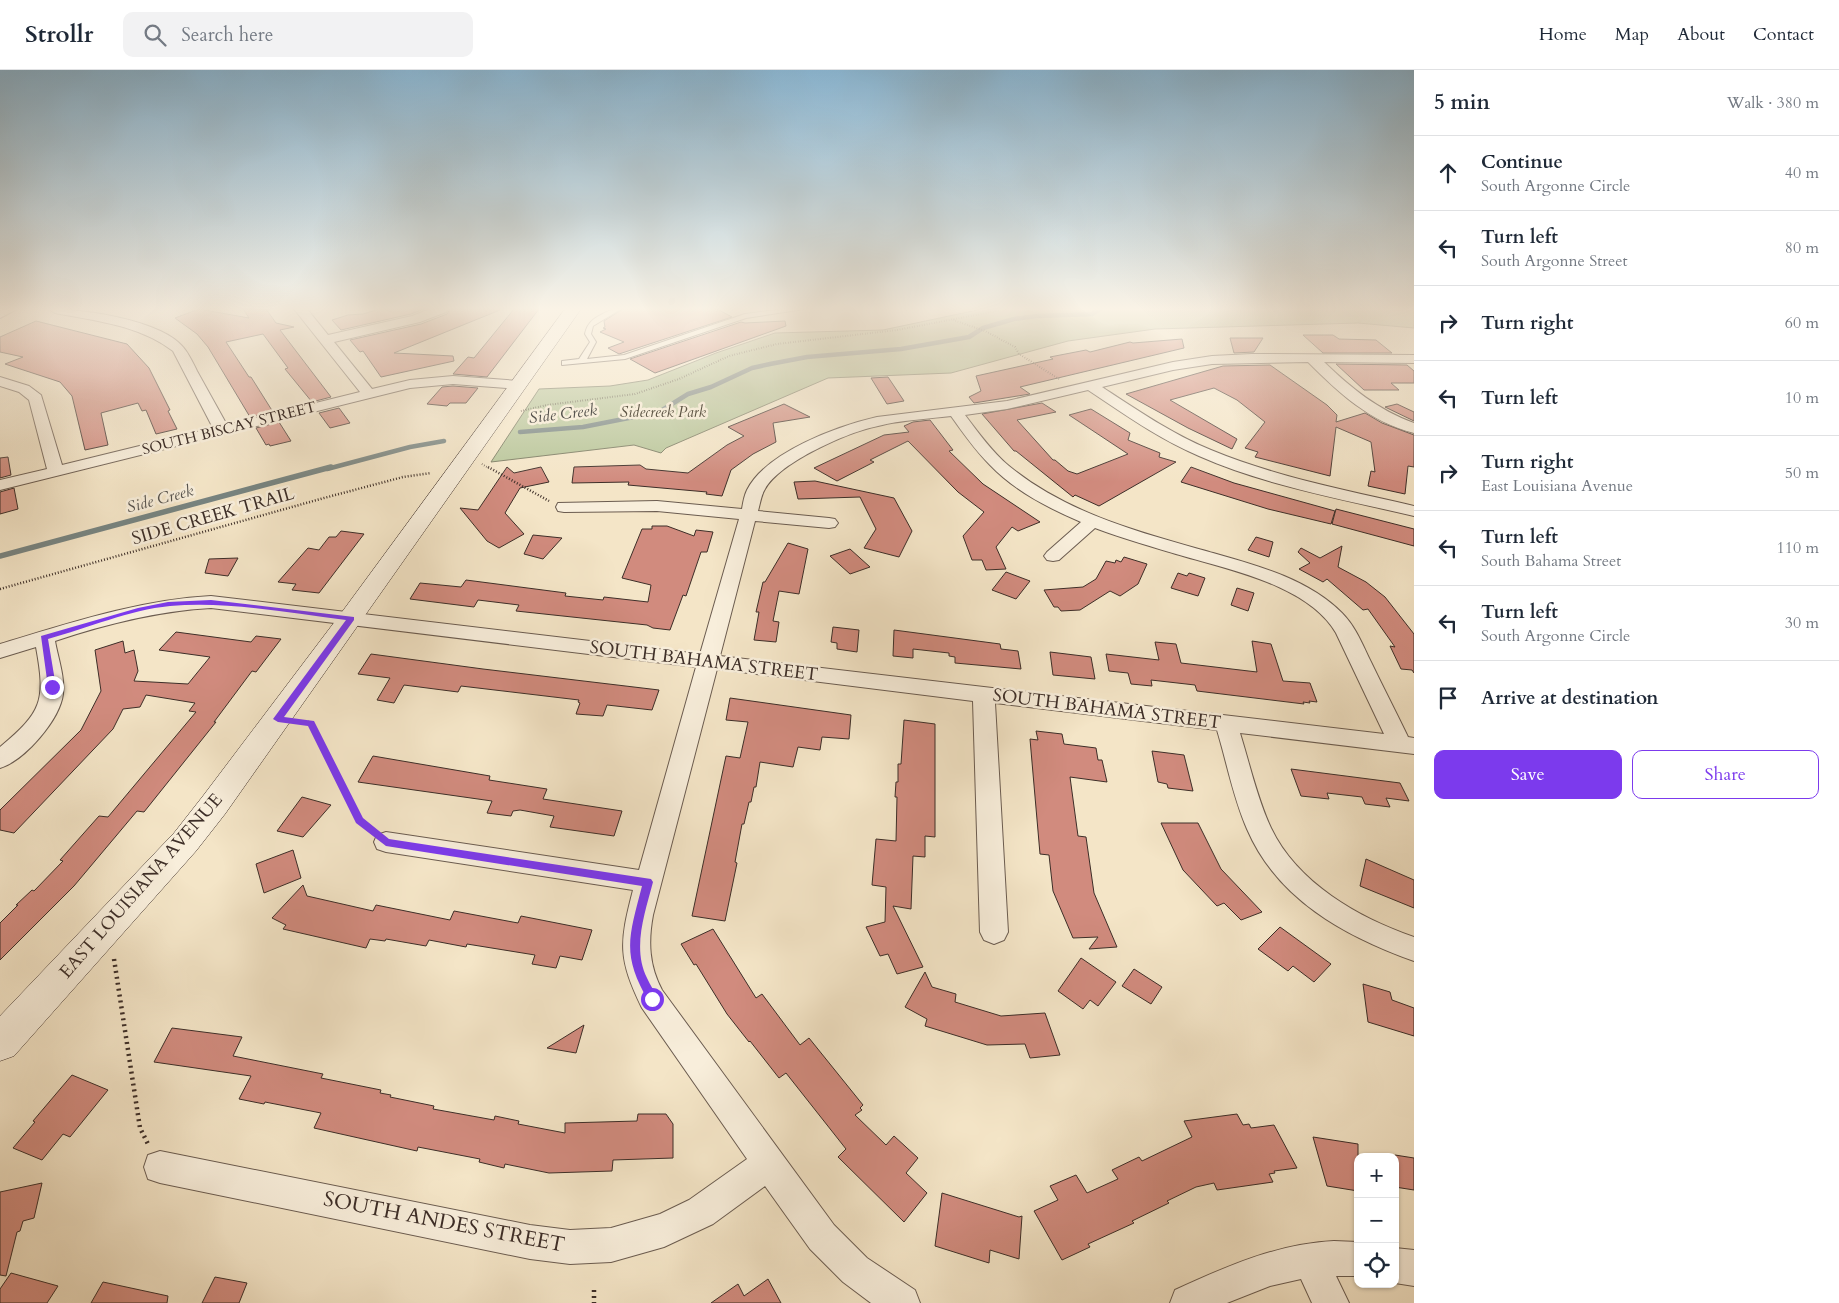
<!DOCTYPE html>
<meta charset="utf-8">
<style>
:root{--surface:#fff;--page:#f2f2f3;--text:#1f2937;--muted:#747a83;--line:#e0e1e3;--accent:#7c3aed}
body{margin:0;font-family:Cardo,serif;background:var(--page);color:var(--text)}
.controls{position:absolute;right:15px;bottom:15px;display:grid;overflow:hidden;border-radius:10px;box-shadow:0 1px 4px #0004}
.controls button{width:45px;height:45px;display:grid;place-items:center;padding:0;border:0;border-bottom:1px solid var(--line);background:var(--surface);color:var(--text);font:25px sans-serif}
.stop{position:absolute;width:15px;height:15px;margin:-11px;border:4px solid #7c3aed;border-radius:50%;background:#fff}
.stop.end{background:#7c3aed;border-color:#fff;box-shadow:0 1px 5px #0008}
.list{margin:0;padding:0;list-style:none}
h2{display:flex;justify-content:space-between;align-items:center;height:65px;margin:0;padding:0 20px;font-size:21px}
h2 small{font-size:16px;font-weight:400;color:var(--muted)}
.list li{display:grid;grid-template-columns:32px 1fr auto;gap:15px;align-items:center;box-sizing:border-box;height:75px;padding:0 20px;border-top:1px solid var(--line)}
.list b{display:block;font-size:19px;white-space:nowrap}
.list p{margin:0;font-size:16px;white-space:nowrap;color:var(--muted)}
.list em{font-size:16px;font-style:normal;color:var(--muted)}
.actions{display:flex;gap:10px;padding:15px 20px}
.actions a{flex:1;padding:11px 0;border:1px solid var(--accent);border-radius:10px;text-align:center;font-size:18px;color:var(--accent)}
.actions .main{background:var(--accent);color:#fff}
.icon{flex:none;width:28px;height:28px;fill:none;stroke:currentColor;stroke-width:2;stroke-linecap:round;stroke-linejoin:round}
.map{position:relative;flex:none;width:1414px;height:1233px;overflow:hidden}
header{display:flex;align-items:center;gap:30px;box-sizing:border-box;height:70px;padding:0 25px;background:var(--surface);border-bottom:1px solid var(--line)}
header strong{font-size:24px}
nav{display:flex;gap:28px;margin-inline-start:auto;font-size:18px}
.search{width:350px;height:45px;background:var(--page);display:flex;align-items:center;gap:12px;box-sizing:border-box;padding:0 18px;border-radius:10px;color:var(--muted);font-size:19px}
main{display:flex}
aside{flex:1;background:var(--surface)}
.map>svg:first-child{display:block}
.green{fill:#b8c599;stroke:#7a7a60}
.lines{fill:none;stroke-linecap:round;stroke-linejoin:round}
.stream-far1{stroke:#778481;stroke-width:4.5}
.stream{stroke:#778481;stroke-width:5.5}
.building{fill:#d18b7e;stroke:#3d2e28}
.lane-casing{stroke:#6b5c50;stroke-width:2}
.street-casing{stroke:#6b5c50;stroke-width:2}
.secondary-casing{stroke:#3d2e28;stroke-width:1}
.path-far3{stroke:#3d2e28;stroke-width:2;stroke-dasharray:0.5 2;stroke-linecap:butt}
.path-far2{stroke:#3d2e28;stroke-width:2.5;stroke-dasharray:1 2;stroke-linecap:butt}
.path-far1{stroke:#3d2e28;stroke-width:4;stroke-dasharray:1 3;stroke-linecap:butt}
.path{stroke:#3d2e28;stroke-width:4.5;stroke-dasharray:2 4;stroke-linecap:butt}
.lane{fill:#f8eedb;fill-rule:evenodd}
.street{fill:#f8eedb;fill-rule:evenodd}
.secondary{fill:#f8eedb;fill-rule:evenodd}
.route{fill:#7c3aed}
.labels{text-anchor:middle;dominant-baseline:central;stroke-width:5;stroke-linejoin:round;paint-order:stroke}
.far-park-label{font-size:15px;font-style:italic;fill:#5c5444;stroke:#f8eedb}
.far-street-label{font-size:15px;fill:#3d2e28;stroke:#f8eedb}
.far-water-label{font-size:16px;font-style:italic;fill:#55524d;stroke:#f8eedb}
.street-label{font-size:18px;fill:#3d2e28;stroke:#f8eedb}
.near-street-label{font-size:21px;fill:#3d2e28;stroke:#f8eedb}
</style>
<header>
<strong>Strollr</strong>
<div class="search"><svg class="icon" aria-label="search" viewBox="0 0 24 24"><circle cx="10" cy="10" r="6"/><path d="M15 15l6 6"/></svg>Search here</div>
<nav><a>Home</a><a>Map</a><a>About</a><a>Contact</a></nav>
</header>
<main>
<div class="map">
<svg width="1414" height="1233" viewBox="0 0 1414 1233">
<rect width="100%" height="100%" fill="#f4e5c7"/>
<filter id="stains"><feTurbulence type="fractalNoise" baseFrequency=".004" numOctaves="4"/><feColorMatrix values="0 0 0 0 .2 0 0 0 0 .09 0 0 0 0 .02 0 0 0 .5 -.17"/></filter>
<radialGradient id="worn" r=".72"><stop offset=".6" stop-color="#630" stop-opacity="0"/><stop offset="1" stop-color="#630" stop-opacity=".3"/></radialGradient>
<path class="green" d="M982,239H1414V258L1358,253L1155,259L1068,271L951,303L828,308L666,378L661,383L634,375L491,392L539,319L610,316L648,310L716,283L775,263L883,260Z"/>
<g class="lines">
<path class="stream-far1" d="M520,362L583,357L659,342L688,324L711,317L752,298L770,294L807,287L901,279L969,267L983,258L1014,249L1037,246L1092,244L1100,239
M327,399L410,377L444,371"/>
<path class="stream" d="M0,486L331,397"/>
</g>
<path class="building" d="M199,239L249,248L243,239H266L276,253L294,257L280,260L331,327L312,332L285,299L288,298L263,264L226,272L249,307H251L273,342L250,347L208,277L197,264L175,248Z
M379,239H424L411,244L341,260L332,250L348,245L363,244Z
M450,239L500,240L394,283L453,286L454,291L381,307L363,281L360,282L350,270L421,254L447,244Z
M514,239H539L487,307L453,304L468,287L474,288Z
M623,239H717L732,247L619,284L608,278L624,272L600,262L606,259L603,258L605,257L604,251Z
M36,251L127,274L149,298L170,340L168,341L177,359L156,364L146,340L142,341L138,333L101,343L108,375L85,380L72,326L60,312L5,294L23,287L0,282V267Z
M785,251L786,256L655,303L630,289L741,252L745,253Z
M1303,265H1333L1339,269L1376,270L1392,283H1323Z
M1230,268H1263L1254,282L1234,283Z
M1182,269L1184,278L1020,317L1030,324L974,333L969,327L981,321L976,306L1053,289L1050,287L1086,280L1090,282L1130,272L1133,273Z
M1336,294L1407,295L1414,301V313H1391L1399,320H1364Z
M1270,295L1327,335L1337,345L1336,352L1365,343L1382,353L1414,365V397L1408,396L1405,424L1368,416L1371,401L1375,402L1371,372L1336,357L1330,406L1255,387L1258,382L1245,378L1265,352L1237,330L1214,318L1170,330L1237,369L1232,379L1188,358L1126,324L1223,296Z
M888,307L904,331L887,334L871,308Z
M453,316L478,318L466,333H450L447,336L427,334L442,317Z
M1042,333L1056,342L1017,350L1053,390H1055L1068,401L1077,404L1128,384L1069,345L1091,339L1130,363L1128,370L1160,383L1159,387L1176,392L1099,436L1075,425L1073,427L1016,381H1014L982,344Z
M784,334L810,347L773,353L776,372L753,384L731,400L722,426L706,424L707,422L628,415L629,412L572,413L574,397L640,395L646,399L688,403L727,375L744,366L728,357Z
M1397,334L1414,342V351L1385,337Z
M339,338L350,353L330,358L319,343Z
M930,350L953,380L949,381L983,414L1040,452L1018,461L1012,457L996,477L1006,499L986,500L982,490H972L963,466L984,442L958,422L908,371L870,390L874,392L837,411L814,398L884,365L909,362L904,356L913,352Z
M279,352L291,371L270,376L269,374L266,375L256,358Z
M8,387L11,405L0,408V388Z
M507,397L514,403L541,397L549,412L520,418L505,443L524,464L499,478L487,471L460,438L478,440Z
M1191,397L1234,413L1335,441L1331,454L1268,439L1181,412Z
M815,411L894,428L912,461L899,487L864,478L876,459L860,427L798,429L794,412Z
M14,418L18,439L0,444V422Z
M1336,439L1414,459V476L1332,454Z
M652,456H667L694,466L696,460L713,462L707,482H701L686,526L683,525L670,560L653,558L647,555L516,541L519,535L478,530L474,537L410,529L420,513L461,517L466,510L566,523L565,526L603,530L604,527L648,532L651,515L622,508L642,459H652Z
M341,461L364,464L319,523L292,520L296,514L278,512L308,478L319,480L329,467H336Z
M533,465L562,468L543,489L524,484Z
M1256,467L1273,472L1269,487L1248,480Z
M788,473L808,479L799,524L779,521L773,551L779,552L776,572L754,570L759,542H756L763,512H765Z
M1342,476L1338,497L1366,512L1385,527L1414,564V603L1412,600L1401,599L1390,576L1395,577L1368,539L1363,540L1327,509L1323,512L1299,499L1310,493L1298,482L1301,478L1320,488Z
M850,479L870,497L850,504L830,486Z
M1124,487L1147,494L1138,514L1120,526L1110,521L1080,540L1061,541L1058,537H1054L1044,520L1083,517L1096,509L1106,491L1115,493L1116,490L1121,492Z
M238,488L228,506L205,503L209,489Z
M1006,502L1030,511L1016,529L992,520Z
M1178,503L1187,506L1189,503L1205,508L1198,526L1171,518Z
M1237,518L1254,523L1248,541L1231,535Z
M833,557L859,560L857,582L837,579V573L831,572Z
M894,560L1000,574L1001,579L1018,581L1021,599L955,593V587L949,586V583L913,579V588L893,586Z
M176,562L251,572L256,566L281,569L256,602L252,601L214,652H216L144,742L137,741L74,816L0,890V853L18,835H16L32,820L34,821L63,791L60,790L99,746L108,747L196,642L189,641L195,633L146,625L140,637L123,639L113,659L14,763L0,760V740L81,660L101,621L95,580L123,571L125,583L134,580L138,601L134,611L188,614L210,587L159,580Z
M1252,571L1271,574L1283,611L1310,613L1317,632L1309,631L1310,633L1303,632L1304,634L1197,621L1195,615L1151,610L1152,616L1131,614L1128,603L1109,601L1106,584L1159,590L1155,572L1176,574L1181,593L1257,602Z
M1050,582L1091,587L1095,609L1053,605Z
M371,584L483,599L659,620L652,640L607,635L603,646L576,644L580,633L578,632L579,630L461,616L458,622L404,615L394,633L377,630L390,608L358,604Z
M730,628L851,645L849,669L822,667L820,680L798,677L793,697L760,692L756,717H754L751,732H749L744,754H742L735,792L737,793L725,851L692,846L726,686L740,688L748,652L726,650Z
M904,650L935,654V767L925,766V787L913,786L911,839L893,836L923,897L897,904L888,884L880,886L866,857L885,852L886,817L872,815L876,769L896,771L897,727H895L896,712H898V694H901Z
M1036,661L1062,664L1064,674L1096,678L1098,690H1102L1107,712L1070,707L1078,766L1086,767L1094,823L1117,877L1089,879L1098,867L1073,868L1053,821L1049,785L1040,784L1030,669L1038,670Z
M1152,681L1184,685L1193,721L1168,718L1167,714L1158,712Z
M373,686L490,706L489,710L547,719L543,729L622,741L614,766L550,757L554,746L520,740L513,741L511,746L487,743L492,731L358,712Z
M1291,699L1400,713L1409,731L1386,728L1390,737L1365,734L1362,727L1327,723L1329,729L1301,726Z
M302,727L331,735L303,767L277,761Z
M1161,753H1198L1221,799L1262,842L1241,850L1224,833L1217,836L1183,800Z
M293,780L301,808L264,823L256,794Z
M1366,789L1414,810V838L1360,816Z
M303,815L307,826L373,841L376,835L450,850L454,841L518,853L521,846L592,860L582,890L560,886L556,898L532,894L535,885L467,874L466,877L429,870L426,876L386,869L385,871L370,869L366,878L283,859L286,855L272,848Z
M1280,857L1331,894L1314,912L1293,896L1288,901L1258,879Z
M713,859L756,928L762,924L800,975L809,968L863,1035L860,1038L862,1040L855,1045L886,1075L894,1066L918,1088L906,1103L927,1123L904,1152L838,1087L846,1079L786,1003L779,1008L750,971L749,972L727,944L696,894L694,895L681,874Z
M1081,888L1116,912L1098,936L1090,930L1083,939L1058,921Z
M1134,899L1162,917L1151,934L1122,916Z
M925,902L932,917L956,924L955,932L1001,946L1045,943L1060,985L1030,988L1025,974L987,975L925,956L927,949L905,937Z
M1363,914L1390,922L1392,930L1414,938V966L1368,952Z
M584,955L576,983L547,978Z
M172,958L242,967L233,986L323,1004L321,1008L381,1020L380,1023L391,1025L390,1027L434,1036L433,1039L494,1050L495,1046L519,1051L518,1054L565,1063V1053L637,1051L638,1044H666L673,1054V1088L613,1090L612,1101L549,1103L505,1094L504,1098L479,1092L480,1089L418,1077L417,1081L314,1058L321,1043L265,1032L264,1034L239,1029L251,1006L154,992Z
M72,1005L108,1020L70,1067L63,1064L42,1090L13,1078L35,1052L33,1051Z
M1237,1044L1243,1055L1249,1054L1251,1058L1274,1055L1297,1098L1274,1101L1275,1103L1269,1104L1273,1112L1217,1120L1214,1113L1196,1117L1167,1131L1169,1133L1132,1151L1134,1153L1088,1174L1090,1177L1062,1190L1034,1141L1058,1130L1050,1116L1076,1105L1087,1123L1118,1109L1112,1100L1139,1087L1142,1091L1192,1067L1184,1051Z
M1313,1067L1358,1074V1121L1327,1116Z
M1395,1085L1414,1088V1120L1395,1117Z
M42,1113L34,1148L23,1151L20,1161L17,1162L6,1206L0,1205V1122Z
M942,1123L1019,1147L1022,1146L1019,1189L990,1180L989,1193L935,1176Z
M11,1203L58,1216L47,1233H0V1219Z
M215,1207L247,1213L239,1233H202Z
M768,1209L781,1233H711L738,1214L744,1226Z
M103,1212L168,1226L167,1233H91Z"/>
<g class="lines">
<g class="lane-casing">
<path id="lane" d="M613,239H621L593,256L591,264L596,272L587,289L624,285L745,244L784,239H804L746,248L625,289L562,295V291L579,289L590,272L585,264C588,249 599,246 613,239Z"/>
</g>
<g class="street-casing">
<path id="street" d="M0,239H17L0,248Z
M49,239C83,239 161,250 183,277C189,284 193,293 197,301C207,319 217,337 227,355L360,322L294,239H307L328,265L412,246L430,239H448L446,242L420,252L334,272L372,319L410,310L453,306L519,311L526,315L519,319L453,314L410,318L0,420V410L47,399L29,330L19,322L0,316V307L29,316L41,325L62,395L213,358L173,281C139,255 96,251 55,243Z
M1252,284L1414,285V293L1324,292C1351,318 1378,340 1414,353V363C1370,352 1339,323 1308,292L1212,294L1173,300L1102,317C1137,340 1172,364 1211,380C1276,407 1346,420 1414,436V446C1342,429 1267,416 1199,386C1159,369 1124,344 1088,320L1007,339L965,345C978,362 992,382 1009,396C1067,444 1142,463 1213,483C1259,496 1308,509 1342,543C1356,557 1363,576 1371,592C1383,617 1396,642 1408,667L1414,668V684L1240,663C1250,695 1257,728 1271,758C1297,813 1359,848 1414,867V891C1344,866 1277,829 1247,759C1233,727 1227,693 1217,660L995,633L1008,862L1004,870L994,874L984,870L980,862L973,631L717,599L653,845C648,872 649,895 662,920L834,1155L867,1188L915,1220L920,1233H871L843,1212L810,1179L765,1116L713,1154L664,1177L611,1192L570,1194L530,1189L160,1113L148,1109L144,1097L148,1085L160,1081L530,1155L570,1160L611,1158L660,1144L689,1130L747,1089L642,938C618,888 619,874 633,820L386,782L377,779L374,772L377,765L386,762L639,800L696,597L211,538C157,541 106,554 55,571C58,588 65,607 63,624C60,650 24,691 0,698V677C42,642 46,631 36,577L0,588V574C70,553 138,530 211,526L700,584L739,449L657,441L564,442L558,441L556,437L558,433L657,431L742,439C743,433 744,426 747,420C766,382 838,356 877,347L1007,331L1173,292L1212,286ZM951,346C963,363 975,380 990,395C1015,421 1048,438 1081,452L1047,482L1044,486L1047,490L1053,491L1059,490L1095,458C1124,469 1153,477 1183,486C1231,500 1309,516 1336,563L1384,664L720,586L755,451L829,458L835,457L838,453L835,449L829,448L758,441C760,434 761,425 765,419C780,392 848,362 878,356C901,350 927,349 951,346Z
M1334,1171L1358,1172V1206H1336L1349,1233H1312L1301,1209L1270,1216L1227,1233H1170L1175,1220C1227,1196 1277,1174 1334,1171Z
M1395,1178L1414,1180V1216L1395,1213Z"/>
</g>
<g class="secondary-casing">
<path id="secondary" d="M565,239H581L225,744L196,781L14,986L0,991V946L174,763L203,726L342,542Z"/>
</g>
<path class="path-far3" d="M953,250L985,261L1015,277L1019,284L1059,309
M521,341L547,335L635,324L679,309L729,286L777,274L897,260L1007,239
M482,394L490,399"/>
<path class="path-far2" d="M488,397L549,431
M0,519L324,428L403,407L431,403"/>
<path class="path-far1" d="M300,652L311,653L359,751L371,760"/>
<path class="path" d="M114,889L140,1058L149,1076
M594,1220V1233"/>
<use href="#lane" class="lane"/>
<use href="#street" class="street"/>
<use href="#secondary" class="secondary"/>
</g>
<linearGradient id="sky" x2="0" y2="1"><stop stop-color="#8ab8d6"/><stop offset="0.58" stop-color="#faf3e6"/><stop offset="1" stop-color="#faf3e6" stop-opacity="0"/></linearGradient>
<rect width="1414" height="412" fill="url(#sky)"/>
<path class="route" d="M211,530L354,547V550L284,647L314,651L363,748L389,769L651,809L653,812C645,843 632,878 647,908C650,915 655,922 658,929L656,932H649C621,884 629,867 642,816L386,776L356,753L308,656L278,652L273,649L346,550C288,543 229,531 170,536C129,540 88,558 48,569L56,617L52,620L48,617L41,566L138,538L168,532Z"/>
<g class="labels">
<g class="far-park-label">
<text x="663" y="342">Sidecreek Park</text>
</g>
<g class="far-street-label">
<text transform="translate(229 358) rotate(-14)">SOUTH BISCAY STREET</text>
</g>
<g class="far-water-label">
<text transform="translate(563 344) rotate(-7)">Side Creek</text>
<text transform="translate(160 429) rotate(-15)">Side Creek</text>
</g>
<g class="street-label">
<text transform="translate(213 446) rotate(-16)">SIDE CREEK TRAIL</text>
<text transform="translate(704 591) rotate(7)">SOUTH BAHAMA STREET</text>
<text transform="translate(1107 639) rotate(7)">SOUTH BAHAMA STREET</text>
<text transform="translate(141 816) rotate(-49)">EAST LOUISIANA AVENUE</text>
</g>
<g class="near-street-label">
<text transform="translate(444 1152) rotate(11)">SOUTH ANDES STREET</text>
</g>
</g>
<rect width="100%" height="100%" filter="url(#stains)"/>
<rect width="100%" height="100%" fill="url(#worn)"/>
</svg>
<div class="controls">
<button>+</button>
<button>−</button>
<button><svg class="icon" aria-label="locate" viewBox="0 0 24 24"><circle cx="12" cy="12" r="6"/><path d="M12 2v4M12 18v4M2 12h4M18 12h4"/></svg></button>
</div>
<div class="stop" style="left:652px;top:929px"></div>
<div class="stop end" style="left:52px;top:617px"></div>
</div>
<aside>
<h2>5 min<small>Walk · 380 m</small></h2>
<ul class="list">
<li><svg class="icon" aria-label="ahead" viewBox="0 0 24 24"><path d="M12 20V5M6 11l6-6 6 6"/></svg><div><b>Continue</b><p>South Argonne Circle</p></div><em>40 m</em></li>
<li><svg class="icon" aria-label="left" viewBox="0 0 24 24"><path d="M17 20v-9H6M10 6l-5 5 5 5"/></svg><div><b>Turn left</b><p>South Argonne Street</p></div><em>80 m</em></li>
<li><svg class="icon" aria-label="right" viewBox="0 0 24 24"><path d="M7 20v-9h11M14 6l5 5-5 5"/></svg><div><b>Turn right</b></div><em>60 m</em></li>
<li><svg class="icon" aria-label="left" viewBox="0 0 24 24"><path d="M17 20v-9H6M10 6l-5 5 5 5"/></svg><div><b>Turn left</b></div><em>10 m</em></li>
<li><svg class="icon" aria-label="right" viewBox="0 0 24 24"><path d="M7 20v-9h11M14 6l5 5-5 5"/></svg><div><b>Turn right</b><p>East Louisiana Avenue</p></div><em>50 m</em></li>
<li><svg class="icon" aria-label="left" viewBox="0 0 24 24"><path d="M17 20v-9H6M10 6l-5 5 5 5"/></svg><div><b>Turn left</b><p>South Bahama Street</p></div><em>110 m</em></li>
<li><svg class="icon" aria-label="left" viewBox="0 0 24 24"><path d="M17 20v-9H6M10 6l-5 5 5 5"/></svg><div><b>Turn left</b><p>South Argonne Circle</p></div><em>30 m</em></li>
<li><svg class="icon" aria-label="arrive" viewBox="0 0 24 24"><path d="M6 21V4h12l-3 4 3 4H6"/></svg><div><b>Arrive at destination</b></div></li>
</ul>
<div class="actions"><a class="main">Save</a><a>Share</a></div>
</aside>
</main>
